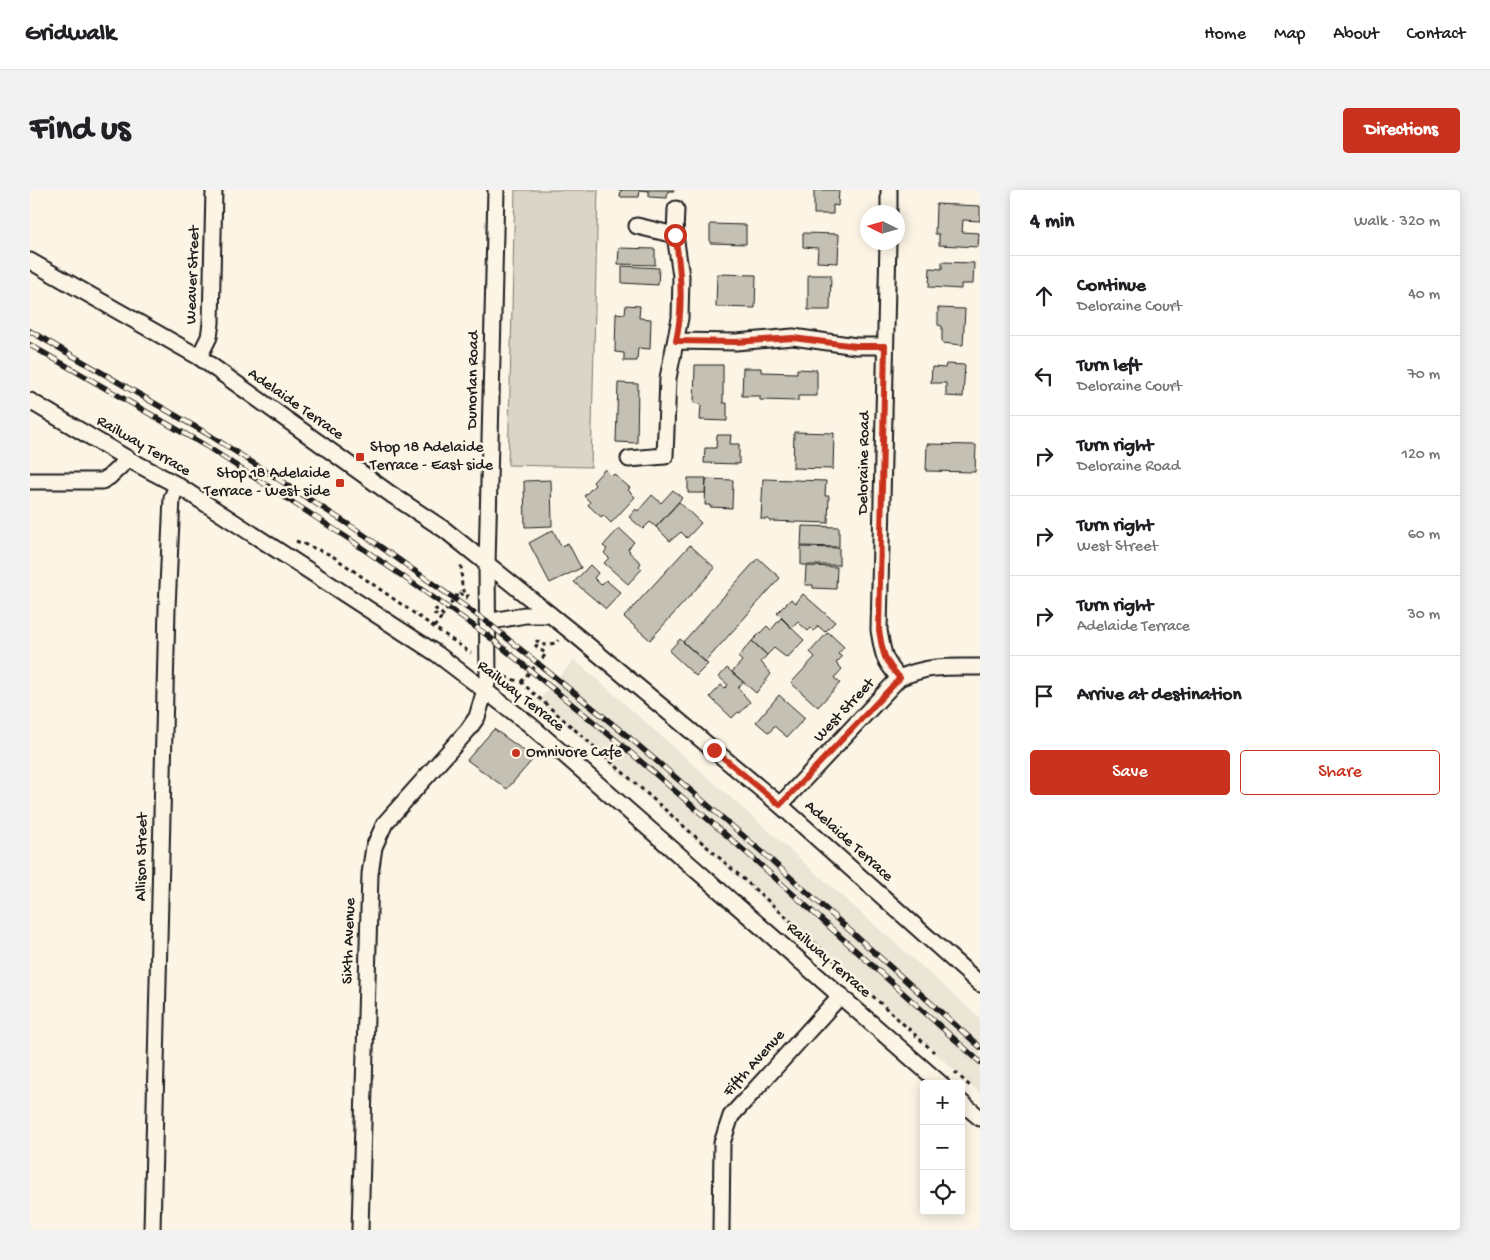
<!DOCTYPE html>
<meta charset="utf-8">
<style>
:root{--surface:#fff;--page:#f2f2f2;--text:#202124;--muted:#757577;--line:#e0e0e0;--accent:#c8321e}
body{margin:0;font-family:"Gochi Hand",sans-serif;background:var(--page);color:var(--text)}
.controls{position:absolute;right:15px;bottom:15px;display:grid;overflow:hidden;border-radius:5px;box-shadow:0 2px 12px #0003}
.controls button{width:45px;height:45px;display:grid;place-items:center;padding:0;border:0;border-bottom:1px solid var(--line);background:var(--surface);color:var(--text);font:25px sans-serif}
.compass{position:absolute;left:830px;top:15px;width:45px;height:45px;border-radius:50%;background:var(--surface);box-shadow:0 2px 12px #0003;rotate:275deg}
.stop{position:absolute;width:15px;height:15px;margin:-11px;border:4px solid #c8321e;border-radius:50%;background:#fff}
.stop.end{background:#c8321e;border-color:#fff;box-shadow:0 1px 5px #0008}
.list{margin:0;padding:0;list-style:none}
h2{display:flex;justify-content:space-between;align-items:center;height:65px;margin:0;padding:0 20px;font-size:21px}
h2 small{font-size:16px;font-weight:400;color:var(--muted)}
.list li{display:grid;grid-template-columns:32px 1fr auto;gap:15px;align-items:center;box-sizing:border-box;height:80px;padding:0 20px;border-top:1px solid var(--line)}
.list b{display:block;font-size:19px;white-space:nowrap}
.list p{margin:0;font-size:16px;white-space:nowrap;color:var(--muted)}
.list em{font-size:16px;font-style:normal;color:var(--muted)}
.actions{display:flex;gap:10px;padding:15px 20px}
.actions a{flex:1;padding:11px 0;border:1px solid var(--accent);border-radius:5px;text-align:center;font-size:18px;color:var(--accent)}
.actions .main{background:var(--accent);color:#fff}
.icon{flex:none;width:28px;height:28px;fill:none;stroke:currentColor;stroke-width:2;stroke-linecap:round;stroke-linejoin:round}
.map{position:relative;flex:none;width:950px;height:1040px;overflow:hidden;border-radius:5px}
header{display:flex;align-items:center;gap:30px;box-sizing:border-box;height:70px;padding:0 25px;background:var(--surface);border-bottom:1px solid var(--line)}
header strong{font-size:24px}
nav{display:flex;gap:28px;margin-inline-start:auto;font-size:18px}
.intro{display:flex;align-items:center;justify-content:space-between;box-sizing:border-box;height:120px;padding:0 30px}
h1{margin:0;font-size:35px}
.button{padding:12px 22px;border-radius:5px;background:var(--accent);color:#fff;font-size:18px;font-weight:700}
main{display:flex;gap:30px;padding:0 30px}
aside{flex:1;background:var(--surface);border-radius:5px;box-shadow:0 2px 12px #0003}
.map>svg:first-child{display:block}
.built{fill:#ebe5d6}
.green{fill:#dbd5c8;stroke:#7c7872}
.building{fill:#c4c0b3;stroke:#1c1c1c}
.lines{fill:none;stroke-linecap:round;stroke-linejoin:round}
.street-casing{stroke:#1c1c1c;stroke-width:19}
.path{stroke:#1c1c1c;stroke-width:3;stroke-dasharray:4 4;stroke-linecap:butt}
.street{stroke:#fcf5e5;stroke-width:15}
.rail-casing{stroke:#1c1c1c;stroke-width:5.5}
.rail{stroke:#fcf5e5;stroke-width:4;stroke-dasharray:11;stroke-linecap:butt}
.route{stroke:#c8321e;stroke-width:6}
.poi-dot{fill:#c8321e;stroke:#fcf5e5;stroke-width:2}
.labels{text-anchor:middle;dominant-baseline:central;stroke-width:5;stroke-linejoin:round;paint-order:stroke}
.street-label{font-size:16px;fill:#1c1c1c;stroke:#fcf5e5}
.poi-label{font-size:16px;fill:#1c1c1c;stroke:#fcf5e5;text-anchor:start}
</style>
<header>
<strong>Gridwalk</strong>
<nav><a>Home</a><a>Map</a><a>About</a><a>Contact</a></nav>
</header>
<div class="intro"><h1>Find us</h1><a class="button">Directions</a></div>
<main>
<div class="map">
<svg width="950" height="1040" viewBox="0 0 950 1040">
<rect width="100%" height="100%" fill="#fcf5e5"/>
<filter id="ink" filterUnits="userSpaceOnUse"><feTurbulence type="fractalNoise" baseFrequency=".02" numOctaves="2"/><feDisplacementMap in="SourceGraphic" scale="10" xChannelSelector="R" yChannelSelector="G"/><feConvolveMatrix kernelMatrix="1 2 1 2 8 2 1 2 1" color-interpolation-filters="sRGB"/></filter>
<g filter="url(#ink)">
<path class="built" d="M544,469L950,828V903L509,511Z"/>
<path class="green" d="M485,0H568L561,277L478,275Z"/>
<path class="building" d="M587,0H610L609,7H590L591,0Z
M610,0H644V1H638L637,8L619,7V1Z
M784,0H809L808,16L803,15V24H784Z
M906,14L950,16V31L933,30L932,42L949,43L948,57L909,55V44H905Z
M680,34L716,35V54L680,53Z
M773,43L809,44L808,73L787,72L788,58L773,57Z
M589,58L625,59V75L588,74Z
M912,72L944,73L943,94H931V99L899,97L900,78L912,79Z
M592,76L629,78L628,95L592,93Z
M687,84L726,85L725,118L686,117Z
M778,85H801L800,120H778Z
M596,115L610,116L609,128L621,129L620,159L608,158L607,171H594V163L585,162L586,123L595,124Z
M908,118L935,119L933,155L912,153V136L908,135Z
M916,174L935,175L933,207L916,206V193H901L902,177L915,178Z
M665,175H693V213H697V231L670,230L671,214L664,213Z
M713,178H731V182L767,183V179L787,180V206H768V211L730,210V206H712Z
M588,193L608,194L607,253L586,252Z
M764,242L804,243L803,279L763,278Z
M687,245H701L700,254H709V274L674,273L675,258H686Z
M897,254L946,255L945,282L896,281Z
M575,279L582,286L584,284L600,298L598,300L605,307L581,333L573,325L571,327L558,315L560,312L554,306L565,295L563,292Z
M658,288H676L675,303H658Z
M676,289L703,290L702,318L680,317V315H675Z
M733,289L796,291L795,306H799L798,333L739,331V329H731Z
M521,290L522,336L495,337L494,291Z
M643,300L652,308L626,337L620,332L613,339L599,327L606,319L608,321L622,305L631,313Z
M649,312L671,333L657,348L651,342L640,351L626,337Z
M772,336L809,337V357L771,356Z
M589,338L604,352L598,359L600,361L599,362L611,373L609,376L612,379L598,394L574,373L579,368L574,363L577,359L573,356Z
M523,340L531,356L538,353L551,378L520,393L499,353Z
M660,355L685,378L620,450L594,427Z
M771,357L809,358V375H771Z
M728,368L750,388L675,472L653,452Z
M560,375L568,383L564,388L571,395L576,390L591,403L576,419L544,392Z
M776,376L807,377L806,399L783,398V395H775Z
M773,404L805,432L795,442L788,436L784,441L781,438L778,441L768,432L762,438L747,423L761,409L766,413Z
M751,428L774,450L757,468L744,458L737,465L722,451L737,436L741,440Z
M798,442L814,457L808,464L812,467L806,473L812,479L804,488L810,493L788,517L761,493L785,467L780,462Z
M650,449L678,474L666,486L639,461Z
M722,451L737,465L731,472L741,484L726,503L702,482L712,471L708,467Z
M697,478L713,492L708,498L720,512L710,523L708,522L702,528L680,507L691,495L695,498L698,495L689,487Z
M749,505L775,528L757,547L744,536L739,543L726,532Z
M464,539L504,568L477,599L437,570Z"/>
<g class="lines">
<g class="street-casing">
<path id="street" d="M859,22V0
M607,36L645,45
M858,52L849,440C853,464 853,469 869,488
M0,71L169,167L362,305L415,340L548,447L750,615L950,794
M646,151L706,152L763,147L826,156H855
M169,167L179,147L181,133L184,0
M0,211L98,269L147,295L407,464L499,534L911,894
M599,269L635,266L638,188L650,128L651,86L645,45L646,19
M0,291H72L79,287L98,269
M457,432L495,425H521
M750,615L869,488C899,475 918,477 950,477
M931,912L950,928
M122,1040L137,418L142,308L147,295
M330,1040L340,684L344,657L355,633L438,540L447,527L458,490L457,375L466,0
M691,1040L692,953L701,926L811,805"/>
</g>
<path class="path" d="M266,351L301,365L441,463
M404,437L411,428L403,423L406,419L413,425L429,402L436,408L438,405L432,399L431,375
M475,487L491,492L745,717L904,862
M491,492L516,464L504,454L507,451L514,455L526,453L528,450
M925,882L942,898"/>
<use href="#street" class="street"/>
<g class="rail-casing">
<path id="rail" d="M0,141L181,246L324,338L457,432L601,549L731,661L950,857
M0,155L176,256L319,349L457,445L593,556L725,670L950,872"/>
</g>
<use href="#rail" class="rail"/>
</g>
</g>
<g class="lines" filter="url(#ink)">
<path class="route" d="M645,45C651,80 654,116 646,151L706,152L763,148L826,156H855L849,440C853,464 853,469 870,488L750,615L684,560"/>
</g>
<g class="poi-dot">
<rect x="325" y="262" width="10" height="10" rx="2.5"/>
<rect x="305" y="288" width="10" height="10" rx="2.5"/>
<circle cx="486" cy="563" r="5"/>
</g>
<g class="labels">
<g class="street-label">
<text transform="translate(164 85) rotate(-88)">Weaver Street</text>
<text transform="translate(444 190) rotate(-89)">Dunorlan Road</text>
<text transform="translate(265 215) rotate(35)">Adelaide Terrace</text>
<text transform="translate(113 257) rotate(30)">Railway Terrace</text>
<text transform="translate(835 273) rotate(-89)">Deloraine Road</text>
<text transform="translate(490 507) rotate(38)">Railway Terrace</text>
<text transform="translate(815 521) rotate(-47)">West Street</text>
<text transform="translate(818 652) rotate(42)">Adelaide Terrace</text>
<text transform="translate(113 667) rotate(-89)">Allison Street</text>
<text transform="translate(320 751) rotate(-88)">Sixth Avenue</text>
<text transform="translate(798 771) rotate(41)">Railway Terrace</text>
<text transform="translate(725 874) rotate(-48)">Fifth Avenue</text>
</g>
<g class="poi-label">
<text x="340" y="258">Stop 18 Adelaide<tspan x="340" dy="18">Terrace - East side</tspan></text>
<text x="300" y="284" text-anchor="end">Stop 18 Adelaide<tspan x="300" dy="18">Terrace - West side</tspan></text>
<text x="496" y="563">Omnivore Cafe</text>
</g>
</g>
</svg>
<div class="controls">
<button>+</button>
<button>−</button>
<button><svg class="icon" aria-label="locate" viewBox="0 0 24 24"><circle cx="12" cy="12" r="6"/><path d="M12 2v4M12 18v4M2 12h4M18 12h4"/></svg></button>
</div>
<svg class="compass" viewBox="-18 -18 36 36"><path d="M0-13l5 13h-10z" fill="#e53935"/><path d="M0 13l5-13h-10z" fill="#757577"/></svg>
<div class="stop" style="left:645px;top:45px"></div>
<div class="stop end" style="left:684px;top:560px"></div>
</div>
<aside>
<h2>4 min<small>Walk · 320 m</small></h2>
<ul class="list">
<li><svg class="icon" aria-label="ahead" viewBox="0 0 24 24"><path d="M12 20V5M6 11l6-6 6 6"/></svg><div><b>Continue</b><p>Deloraine Court</p></div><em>40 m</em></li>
<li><svg class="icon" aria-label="left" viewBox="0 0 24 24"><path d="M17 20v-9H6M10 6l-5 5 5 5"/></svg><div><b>Turn left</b><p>Deloraine Court</p></div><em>70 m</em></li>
<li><svg class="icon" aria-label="right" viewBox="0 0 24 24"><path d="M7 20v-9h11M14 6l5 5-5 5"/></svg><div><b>Turn right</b><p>Deloraine Road</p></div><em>120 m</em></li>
<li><svg class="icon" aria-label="right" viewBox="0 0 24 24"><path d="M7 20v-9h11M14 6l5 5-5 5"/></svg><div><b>Turn right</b><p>West Street</p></div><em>60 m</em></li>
<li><svg class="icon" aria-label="right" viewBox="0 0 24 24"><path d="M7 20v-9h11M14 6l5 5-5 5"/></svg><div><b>Turn right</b><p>Adelaide Terrace</p></div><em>30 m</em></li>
<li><svg class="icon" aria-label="arrive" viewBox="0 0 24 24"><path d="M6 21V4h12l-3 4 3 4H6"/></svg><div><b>Arrive at destination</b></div></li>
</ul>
<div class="actions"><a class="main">Save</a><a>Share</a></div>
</aside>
</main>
